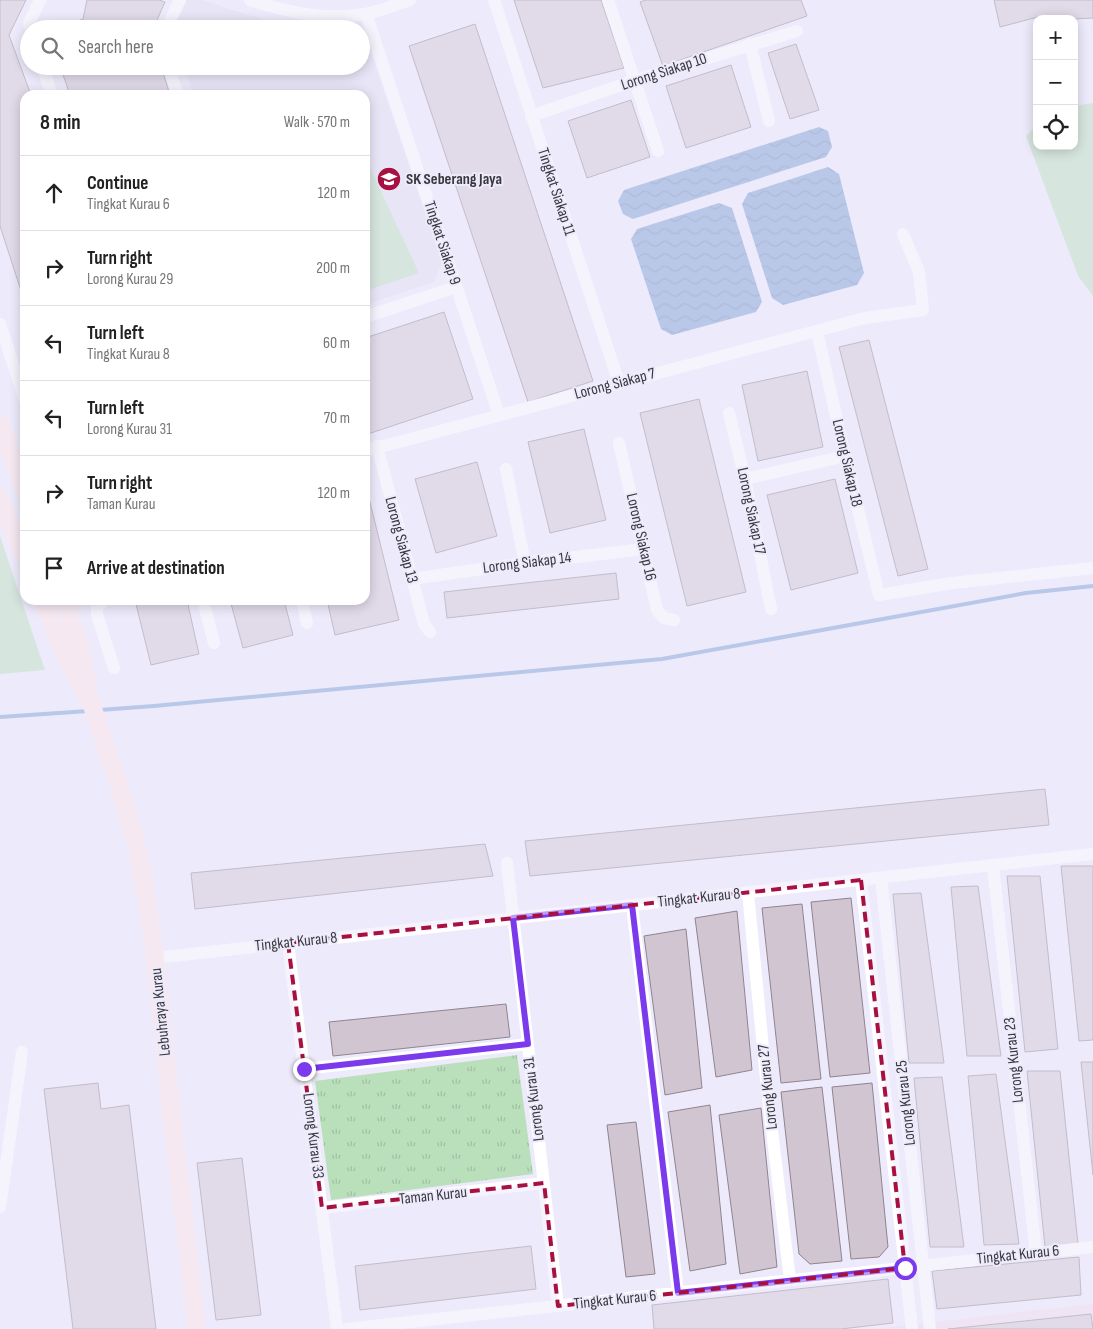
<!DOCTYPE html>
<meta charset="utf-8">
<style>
:root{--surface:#fff;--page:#f2f2f2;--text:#222;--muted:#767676;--line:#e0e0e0}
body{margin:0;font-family:"Sofia Sans Condensed",sans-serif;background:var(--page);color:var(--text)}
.controls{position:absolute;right:15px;top:15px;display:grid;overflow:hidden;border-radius:10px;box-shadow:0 2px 12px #0003}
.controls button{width:45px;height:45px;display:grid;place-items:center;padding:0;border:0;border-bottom:1px solid var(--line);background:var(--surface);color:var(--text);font:25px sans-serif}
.stop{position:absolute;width:15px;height:15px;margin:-11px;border:4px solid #7c3aed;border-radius:50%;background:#fff}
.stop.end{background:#7c3aed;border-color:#fff;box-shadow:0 1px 5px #0008}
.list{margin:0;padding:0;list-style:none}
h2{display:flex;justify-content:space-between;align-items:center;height:65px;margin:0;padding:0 20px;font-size:21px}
h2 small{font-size:16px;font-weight:400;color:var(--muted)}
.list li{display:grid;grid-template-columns:32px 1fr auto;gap:15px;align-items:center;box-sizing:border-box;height:75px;padding:0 20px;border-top:1px solid var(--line)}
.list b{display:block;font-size:19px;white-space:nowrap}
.list p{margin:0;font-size:16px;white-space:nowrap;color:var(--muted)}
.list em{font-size:16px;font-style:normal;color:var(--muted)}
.icon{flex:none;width:28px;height:28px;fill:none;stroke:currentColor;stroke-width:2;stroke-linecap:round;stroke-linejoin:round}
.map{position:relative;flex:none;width:1093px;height:1329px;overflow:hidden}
.search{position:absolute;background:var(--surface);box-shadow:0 2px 12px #0003;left:20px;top:20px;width:350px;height:55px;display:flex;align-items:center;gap:12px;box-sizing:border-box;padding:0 18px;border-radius:28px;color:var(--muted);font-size:19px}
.panel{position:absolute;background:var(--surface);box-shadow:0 2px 12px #0003;left:20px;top:90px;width:350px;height:515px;border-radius:15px}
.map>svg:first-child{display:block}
.commercial{fill:#f1dcec}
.education{fill:#e2ddf1}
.green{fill:#badfbb}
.park{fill:url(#park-tufts)}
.water{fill:url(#water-waves)}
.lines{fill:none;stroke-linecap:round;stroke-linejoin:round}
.stream{stroke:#7a9dd1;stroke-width:4}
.building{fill:#d1c5d2;stroke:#8f8490}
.street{stroke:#fff;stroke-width:12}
.secondary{stroke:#fee4e4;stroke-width:18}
.route{stroke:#7c3aed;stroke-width:6}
.marked{fill:none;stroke:#a71041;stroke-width:4;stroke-dasharray:10 6;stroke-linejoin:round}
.labels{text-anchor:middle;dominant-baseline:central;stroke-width:4;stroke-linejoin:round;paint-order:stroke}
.street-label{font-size:16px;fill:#39383e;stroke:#edebfb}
.poi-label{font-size:16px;font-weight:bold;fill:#39383e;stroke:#edebfb;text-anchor:start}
</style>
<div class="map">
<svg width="1093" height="1329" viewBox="0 0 1093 1329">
<defs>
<pattern id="park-tufts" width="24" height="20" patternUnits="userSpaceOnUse" patternTransform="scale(1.25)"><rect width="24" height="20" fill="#badfbb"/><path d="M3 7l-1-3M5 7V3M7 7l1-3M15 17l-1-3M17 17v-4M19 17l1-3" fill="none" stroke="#a1c0a2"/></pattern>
<pattern id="water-waves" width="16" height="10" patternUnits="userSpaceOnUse" patternTransform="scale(1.25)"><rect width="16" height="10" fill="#7a9dd1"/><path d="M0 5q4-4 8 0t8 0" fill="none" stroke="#6581ab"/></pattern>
</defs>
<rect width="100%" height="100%" fill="#edebfb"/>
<path class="commercial" d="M1093,1304V1329H873Z"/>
<path class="education" d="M187,0H202L265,20L305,29H179L176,20Z
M361,37L366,38L442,263L434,282L365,305V95H193L184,66H361Z"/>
<path class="green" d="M1093,103V296L1078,276L1026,136L1037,125V146H1074V106Z
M365,157L419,273L365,291Z
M0,535V536L45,670L0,674Z"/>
<path class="park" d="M517,1055L533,1174L331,1200L315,1081Z"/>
<path class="water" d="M819,127L828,131L832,147L826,157L633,219L623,214L618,201L624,190Z
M828,167L839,174L864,273L857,285L783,305L772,298L742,204L748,193Z
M719,203L732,208L762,302L756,312L672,335L661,329L631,239L637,229Z"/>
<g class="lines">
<path class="stream" d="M100,710L154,706L662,659L1026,593L1093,586
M0,717L88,711"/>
</g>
<path class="building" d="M0,0H26L9,35L31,95H25V303L0,226Z
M87,0H159L165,2L153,29H61L83,19Z
M514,0H601L624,68L543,88Z
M646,0H801L807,16L663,66L640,2Z
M994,0H1093V18L1074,19L1038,17L1000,27Z
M475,24L593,381L528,402L409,46Z
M796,44L819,110L790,119L768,53Z
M731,65L751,127L686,148L666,86Z
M60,66H161L170,95H70Z
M631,100L650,157L587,178L568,121Z
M444,312L473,399L365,435V338Z
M869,340L928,569L898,576L839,347Z
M807,371L823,447L758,461L742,385Z
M699,399L746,592L687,606L640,413Z
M584,429L606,520L550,533L528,442Z
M477,462L497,536L436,553L415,479Z
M835,479L858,573L791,590L767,495Z
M365,482L399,620L335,635L327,600H365Z
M616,573L619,599L447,618L444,592Z
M135,600H187L199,654L151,665Z
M230,600H284L293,635L243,648Z
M1045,789L1049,825L530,876L525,841Z
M485,844L493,876L195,909L191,873Z
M1061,866H1093V1040L1079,1041Z
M1007,876H1040L1058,1049L1025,1052Z
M978,886L1001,1056H967L951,887Z
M921,893L944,1063H909L893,894Z
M851,898L870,1073L830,1077L811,902Z
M802,904L821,1079L781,1083L762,908Z
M737,911L752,1070L716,1077L695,918Z
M686,929L702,1088L665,1095L644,936Z
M506,1004L510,1037L333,1056L329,1022Z
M1081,1062H1093V1175Z
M1027,1071H1060L1078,1244L1045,1247Z
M996,1074L1019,1244L984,1245L968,1076Z
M942,1077L964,1247H930L914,1078Z
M98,1083L101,1109L129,1105L156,1329H73L44,1089Z
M872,1083L888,1247L879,1257L851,1259L832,1087Z
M822,1087L842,1261L810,1264L799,1254L781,1092Z
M710,1105L726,1264L690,1271L668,1112Z
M761,1108L777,1267L740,1274L719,1115Z
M636,1122L655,1274L626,1277L607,1125Z
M242,1158L261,1315L216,1320L197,1163Z
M531,1246L536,1289L360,1310L355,1266Z
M1079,1257L1081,1295L937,1309L932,1271Z
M888,1279L893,1323L841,1329H654L652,1305Z
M1091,1314L1093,1329H948Z"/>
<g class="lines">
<path class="street" d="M250,0C287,12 326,21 365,14C380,11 395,5 410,0
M494,0L619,383
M608,0L658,151
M366,14L499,415
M31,29L29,23L40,0
M166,29L180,0
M750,44L769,121
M42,66L52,95
M168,66L178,95
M531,116L636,80L797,31
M365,317L456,287
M0,324L25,400
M817,331L845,456L879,595L952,583L1093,568
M729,413L745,479L771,609
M619,443L657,610L664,618L674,620
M377,446L424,624L430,632
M365,451L865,318L923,310L919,272L903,234
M506,469L525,563
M745,479L845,456
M411,579L525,563L644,549
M105,600L97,608V615L114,668
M203,600L214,643
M302,600L307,623
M507,863L558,1306
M993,866L1036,1253
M881,878L930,1329
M861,880L912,1329
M748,893L767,1089L790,1280
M632,905L678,1293
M288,943L337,1329
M155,958L1093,854
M304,1069L528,1044
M0,1207L22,1052
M322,1208L544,1183
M346,1329L1093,1247"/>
<path class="secondary" d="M0,422L25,493
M0,499L25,558
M43,600L64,655L91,703L116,776L136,842L149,912L155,958L176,1154L197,1329
M65,600L80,648L88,689"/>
</g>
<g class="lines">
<path class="route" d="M304,1069L528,1044L513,918L632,905L678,1293L905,1268"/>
</g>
<path d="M0 0H1093V1329H0ZM861,880L905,1268L558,1306L544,1183L322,1208L288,943Z" fill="#edebfb" fill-opacity=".55" fill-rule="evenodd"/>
<path class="marked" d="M861,880L905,1268L558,1306L544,1183L322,1208L288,943Z"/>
<defs>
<g id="school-disc" transform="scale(1.25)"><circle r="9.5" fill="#a71041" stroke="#edebfb"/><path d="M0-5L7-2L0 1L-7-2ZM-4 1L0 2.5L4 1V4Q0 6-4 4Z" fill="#fff"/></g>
</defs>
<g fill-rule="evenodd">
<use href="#school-disc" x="389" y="179"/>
</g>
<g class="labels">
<g class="street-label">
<text transform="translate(664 72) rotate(-18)">Lorong Siakap 10</text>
<text transform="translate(556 192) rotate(72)">Tingkat Siakap 11</text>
<text transform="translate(442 243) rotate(72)">Tingkat Siakap 9</text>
<text transform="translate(615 384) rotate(-15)">Lorong Siakap 7</text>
<text transform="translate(847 463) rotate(77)">Lorong Siakap 18</text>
<text transform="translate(751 511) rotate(78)">Lorong Siakap 17</text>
<text transform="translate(641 537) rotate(77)">Lorong Siakap 16</text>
<text transform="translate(401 540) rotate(75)">Lorong Siakap 13</text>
<text transform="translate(527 563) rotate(-7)">Lorong Siakap 14</text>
<text transform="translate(699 898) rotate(-6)">Tingkat Kurau 8</text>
<text transform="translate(296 942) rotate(-6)">Tingkat Kurau 8</text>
<text transform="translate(161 1012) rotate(-96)">Lebuhraya Kurau</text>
<text transform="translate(1014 1060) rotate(-96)">Lorong Kurau 23</text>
<text transform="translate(768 1087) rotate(-96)">Lorong Kurau 27</text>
<text transform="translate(534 1099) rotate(-97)">Lorong Kurau 31</text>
<text transform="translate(906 1103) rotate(-96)">Lorong Kurau 25</text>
<text transform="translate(313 1136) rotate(83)">Lorong Kurau 33</text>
<text transform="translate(433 1196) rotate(-6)">Taman Kurau</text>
<text transform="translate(1018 1255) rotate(-6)">Tingkat Kurau 6</text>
<text transform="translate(615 1300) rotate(-6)">Tingkat Kurau 6</text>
</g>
<g class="poi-label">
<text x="406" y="179">SK Seberang Jaya</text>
</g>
</g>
</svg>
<div class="controls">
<button>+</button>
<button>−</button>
<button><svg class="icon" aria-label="locate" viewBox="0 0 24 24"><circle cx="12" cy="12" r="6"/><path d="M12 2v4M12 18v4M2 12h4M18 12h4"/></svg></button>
</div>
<div class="stop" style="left:905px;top:1268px"></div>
<div class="stop end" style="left:304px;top:1069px"></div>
<div class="search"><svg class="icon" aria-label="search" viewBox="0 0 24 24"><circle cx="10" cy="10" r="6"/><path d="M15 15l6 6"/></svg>Search here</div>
<section class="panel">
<h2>8 min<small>Walk · 570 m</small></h2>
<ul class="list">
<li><svg class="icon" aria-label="ahead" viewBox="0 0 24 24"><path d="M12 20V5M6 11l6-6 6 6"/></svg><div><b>Continue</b><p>Tingkat Kurau 6</p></div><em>120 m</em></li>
<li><svg class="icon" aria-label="right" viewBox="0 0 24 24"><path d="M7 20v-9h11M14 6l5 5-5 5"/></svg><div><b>Turn right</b><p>Lorong Kurau 29</p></div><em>200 m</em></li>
<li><svg class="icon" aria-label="left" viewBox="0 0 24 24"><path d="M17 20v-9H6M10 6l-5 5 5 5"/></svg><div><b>Turn left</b><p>Tingkat Kurau 8</p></div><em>60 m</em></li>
<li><svg class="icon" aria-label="left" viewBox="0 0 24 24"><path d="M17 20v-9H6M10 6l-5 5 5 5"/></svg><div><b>Turn left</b><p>Lorong Kurau 31</p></div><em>70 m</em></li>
<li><svg class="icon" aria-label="right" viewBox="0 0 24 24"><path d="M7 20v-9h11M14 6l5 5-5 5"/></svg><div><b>Turn right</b><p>Taman Kurau</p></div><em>120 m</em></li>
<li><svg class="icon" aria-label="arrive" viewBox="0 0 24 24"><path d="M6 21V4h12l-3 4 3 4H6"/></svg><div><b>Arrive at destination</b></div></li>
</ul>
</section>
</div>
